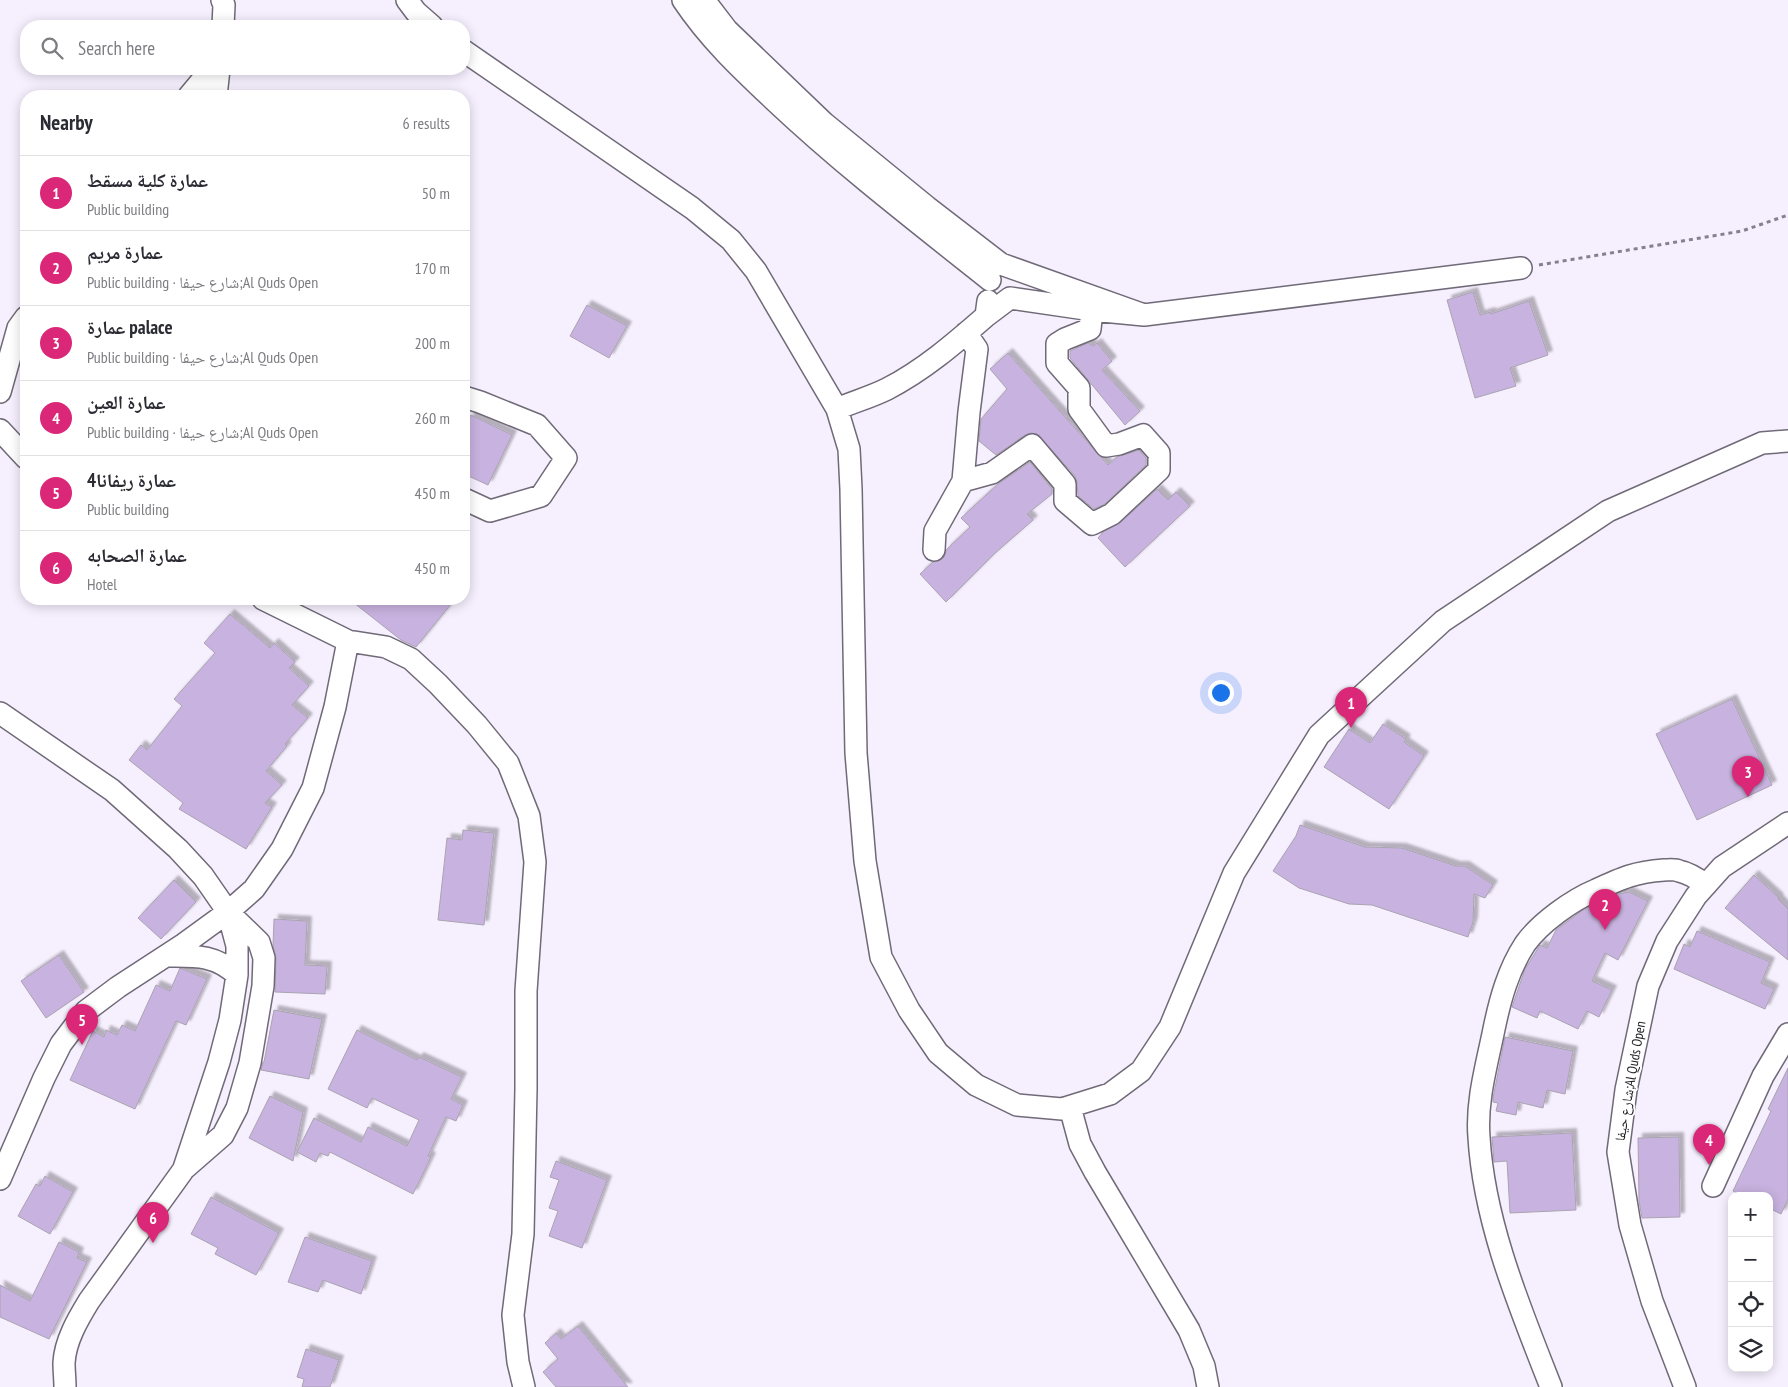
<!DOCTYPE html>
<meta charset="utf-8">
<style>
:root{--surface:#fff;--page:#f7f7f7;--text:#2b2b33;--muted:#7c7c81;--line:#e1e1e2;--accent:#db2777}
body{margin:0;font-family:"PT Sans Narrow","Noto Naskh Arabic",sans-serif;background:var(--page);color:var(--text)}
.controls{position:absolute;right:15px;bottom:15px;display:grid;overflow:hidden;border-radius:10px;box-shadow:0 2px 12px #0003}
.controls button{width:45px;height:45px;display:grid;place-items:center;padding:0;border:0;border-bottom:1px solid var(--line);background:var(--surface);color:var(--text);font:25px sans-serif}
.you{position:absolute;left:1220px;top:692px;width:18px;height:18px;margin:-12px;border:4px solid #fff;border-radius:50%;background:#1a73e8;box-shadow:0 0 0 8px #1a73e833}
.badge{display:grid;place-items:center;width:32px;height:32px;border-radius:50%;background:var(--accent);color:#fff;font-size:16px;font-weight:700}
.pin{position:absolute;translate:-50% -41px;filter:drop-shadow(0 1px 2px #0008)}
.pin::after{content:'';position:absolute;top:26px;width:18px;height:15px;background:inherit;clip-path:polygon(0 0,100% 0,50% 100%)}
.list{margin:0;padding:0;list-style:none}
h2{display:flex;justify-content:space-between;align-items:center;height:65px;margin:0;padding:0 20px;font-size:21px}
h2 small{font-size:16px;font-weight:400;color:var(--muted)}
.list li{display:grid;grid-template-columns:32px 1fr auto;gap:15px;align-items:center;box-sizing:border-box;height:75px;padding:0 20px;border-top:1px solid var(--line)}
.list b{display:block;font-size:19px;white-space:nowrap}
.list p{margin:0;font-size:16px;white-space:nowrap;color:var(--muted)}
.list em{font-size:16px;font-style:normal;color:var(--muted)}
.icon{flex:none;width:28px;height:28px;fill:none;stroke:currentColor;stroke-width:2;stroke-linecap:round;stroke-linejoin:round}
.map{position:relative;flex:none;width:1788px;height:1387px;overflow:hidden}
.search{position:absolute;background:var(--surface);box-shadow:0 2px 12px #0003;left:20px;top:20px;width:450px;height:55px;display:flex;align-items:center;gap:12px;box-sizing:border-box;padding:0 18px;border-radius:20px;color:var(--muted);font-size:19px}
.panel{position:absolute;background:var(--surface);box-shadow:0 2px 12px #0003;left:20px;top:90px;width:450px;height:515px;border-radius:20px}
.map>svg:first-child{display:block}
.building{fill:#c8b2df;stroke:#a9a3b1;filter:url(#shadow)}
.lines{fill:none;stroke-linecap:round;stroke-linejoin:round}
.minor-casing{stroke:#706977;stroke-width:24}
.path{stroke:#85808a;stroke-width:3;stroke-dasharray:4 4;stroke-linecap:butt}
.minor{stroke:#fff;stroke-width:21}
.labels{text-anchor:middle;dominant-baseline:central;stroke-width:4;stroke-linejoin:round;paint-order:stroke}
.street-label{font-size:14px;fill:#242227;stroke:#fff}
</style>
<div class="map">
<svg width="1788" height="1387" viewBox="0 0 1788 1387">
<defs>
<filter id="shadow"><feDropShadow dx="4.5" dy="-4.5" stdDeviation="1" flood-color="#0004"/></filter>
</defs>
<rect width="100%" height="100%" fill="#f6effe"/>
<path class="building" d="M1473,292L1480,315L1491,312V314L1529,301L1548,355L1510,368L1516,386L1475,398L1447,300Z
M587,305L627,326L609,358L570,336Z
M1088,343L1093,346L1097,343L1112,361L1102,370L1140,411L1125,425L1070,358V351Z
M1008,353L1108,465L1117,457L1139,450L1146,458V465L1105,504L1094,509L1078,496L1077,483L1075,476L1037,434L1031,433L1025,435L996,455L979,441L981,419L1007,389L990,369Z
M471,415L512,435L488,485L464,474V430Z
M1030,462L1052,489V494L1027,514L1033,520L994,554L946,602L920,574L933,562L939,561L944,557L947,549L970,527L961,518L998,484Z
M1157,489L1168,500L1176,492L1190,506L1125,567L1098,538L1103,532L1120,523Z
M349,599H455L416,647L401,640Z
M230,614L270,648L274,643L295,662L289,668L309,686L292,705L308,718L285,744L287,746L266,771L282,785L265,803L272,807L246,849L179,809L183,803L129,760L141,745L147,750L182,706L174,699L215,653L204,643Z
M1732,699L1772,785L1697,820L1656,734Z
M1383,724L1406,739L1404,742L1424,756L1389,809L1324,767L1349,729L1370,743Z
M1300,825L1365,847L1402,848L1456,866H1465L1493,885L1485,898L1474,894L1473,922L1468,937L1372,905L1349,904L1299,888L1273,871L1296,836Z
M463,830L494,833L484,925L438,920L447,838L462,840Z
M1754,875L1779,898L1778,899L1788,909V960L1725,908Z
M174,880L196,902L161,939L138,918Z
M1629,892L1648,901L1618,960L1605,953L1592,981L1612,990L1599,1017L1587,1011L1578,1029L1540,1011L1537,1018L1512,1007L1525,969L1540,945L1547,948L1556,930L1583,910L1618,894Z
M274,919L307,921L305,965L327,966L325,994L275,992L276,958L273,945Z
M1697,931L1770,962L1761,983L1774,989L1765,1009L1674,969L1684,944L1690,947Z
M59,955L84,992L46,1018L21,981Z
M180,968L207,979L186,1025L176,1021L135,1109L70,1080L93,1031L104,1037L106,1030L117,1035L122,1025L135,1031L156,985L170,991Z
M274,1010L322,1019L309,1079L261,1070L263,1062H264Z
M357,1030L417,1060L419,1057L462,1077L451,1099L463,1105L456,1121L446,1117L428,1156L431,1157L413,1194L330,1152L328,1156L320,1153L316,1162L297,1152L314,1118L361,1142L368,1127L407,1146L419,1120L372,1098L367,1108L328,1089Z
M1505,1037L1573,1051L1565,1094L1547,1090L1543,1108L1518,1102L1516,1115L1496,1111L1498,1103L1493,1102V1098Z
M1788,1068V1199L1781,1214L1769,1208V1196H1743L1733,1191L1771,1111L1768,1109Z
M270,1096L303,1112L293,1161L249,1138Z
M1572,1133L1576,1210L1510,1213L1507,1161L1494,1162L1492,1137Z
M1679,1137L1680,1217L1642,1218L1639,1201L1638,1138Z
M556,1161L607,1180L582,1248L549,1236L558,1211L549,1208L559,1180L550,1177Z
M45,1176L73,1192L50,1234L18,1216L36,1184L40,1186Z
M211,1197L279,1233L256,1275L215,1254L218,1248L191,1234Z
M305,1237L372,1261L361,1294L323,1280L318,1292L288,1282Z
M59,1242L79,1252L77,1258L87,1262L49,1339L0,1317V1285L30,1301Z
M578,1326L628,1387H556L543,1372L558,1359L545,1343L556,1333L561,1339Z
M306,1349L339,1360L330,1387H302L304,1379L297,1377Z"/>
<g class="lines">
<g class="minor-casing">
<path id="minor" d="M222,0L224,5L223,26
M407,0L416,12L432,26
M683,0C709,39 741,69 775,101C843,165 917,222 990,280
M704,0L727,30L824,123L927,207L1001,264L1144,315
M464,51L692,208L731,240L756,271L837,409L849,449L851,489L856,753L865,861L881,957L909,1010L938,1053L976,1085L1017,1105L1062,1109L1110,1094L1141,1071L1170,1027L1234,873L1319,735L1443,621L1608,511L1762,443L1788,441
M189,96L204,78L209,69
M216,96L219,69
M986,316L1010,298L1092,310L1144,315L1521,268
M0,392L18,328L26,317
M464,397L480,402L537,425L566,458L541,496L490,511L464,499
M837,409C853,402 871,397 887,389C924,370 955,343 986,316L988,301
M0,430L26,458
M963,481L992,473L1032,445L1065,484V501L1092,524L1112,514L1159,470V453L1143,435L1119,444L1106,446L1079,409V388L1057,363V344L1065,339L1090,329L1092,310
M934,550L935,531L963,481L969,412L977,349L966,333
M263,599L348,641L386,647L411,659L438,684L477,725L508,763L529,816L535,862L526,991V1089L523,1234L513,1315L518,1362L524,1387
M0,713L112,790L178,849L203,876L228,912L259,942L264,958L263,986L250,1063L237,1108L223,1135L184,1169L89,1301C78,1319 65,1341 64,1363C64,1371 65,1379 65,1387
M166,956C194,956 215,954 237,975
M1070,1107L1080,1144L1095,1172L1189,1330L1204,1366L1208,1387
M184,1168L219,1062L230,1020L237,975V946L228,912
M0,1179L44,1078L61,1044L86,1011L118,987L184,944L228,912L254,889L282,849L313,788L335,707L348,641
M1713,1186L1763,1076L1788,1034
M1551,1387C1520,1308 1484,1223 1479,1137C1476,1101 1487,1064 1494,1029C1500,1000 1508,970 1525,944C1540,923 1572,900 1596,890C1622,878 1635,872 1664,870C1669,870 1675,869 1679,871C1689,873 1698,879 1706,885
M1685,1387L1652,1301L1630,1225L1618,1152L1626,1090L1648,986L1667,941L1696,896L1722,867L1788,823"/>
</g>
<path class="path" d="M1539,265L1742,231L1788,215"/>
<use href="#minor" class="minor"/>
</g>
<g class="labels">
<g class="street-label">
<text transform="translate(1630 1081) rotate(-80)">شارع حيفا;Al Quds Open</text>
</g>
</g>
</svg>
<div class="controls">
<button>+</button>
<button>−</button>
<button><svg class="icon" aria-label="locate" viewBox="0 0 24 24"><circle cx="12" cy="12" r="6"/><path d="M12 2v4M12 18v4M2 12h4M18 12h4"/></svg></button>
<button><svg class="icon" aria-label="layers" viewBox="0 0 24 24"><path d="M12 4l9 5-9 5-9-5zM3 14l9 5 9-5"/></svg></button>
</div>
<div class="you"></div>
<div class="pin badge" style="left:1351px;top:728px">1</div>
<div class="pin badge" style="left:1605px;top:930px">2</div>
<div class="pin badge" style="left:1748px;top:797px">3</div>
<div class="pin badge" style="left:1709px;top:1165px">4</div>
<div class="pin badge" style="left:82px;top:1045px">5</div>
<div class="pin badge" style="left:153px;top:1243px">6</div>
<div class="search"><svg class="icon" aria-label="search" viewBox="0 0 24 24"><circle cx="10" cy="10" r="6"/><path d="M15 15l6 6"/></svg>Search here</div>
<section class="panel">
<h2>Nearby<small>6 results</small></h2>
<ul class="list">
<li><span class="badge">1</span><div><b>عمارة كلية مسقط</b><p>Public building</p></div><em>50 m</em></li>
<li><span class="badge">2</span><div><b>عمارة مريم</b><p>Public building · شارع حيفا;Al Quds Open</p></div><em>170 m</em></li>
<li><span class="badge">3</span><div><b>عمارة palace</b><p>Public building · شارع حيفا;Al Quds Open</p></div><em>200 m</em></li>
<li><span class="badge">4</span><div><b>عمارة العين</b><p>Public building · شارع حيفا;Al Quds Open</p></div><em>260 m</em></li>
<li><span class="badge">5</span><div><b>عمارة ريفانا4</b><p>Public building</p></div><em>450 m</em></li>
<li><span class="badge">6</span><div><b>عمارة الصحابه</b><p>Hotel</p></div><em>450 m</em></li>
</ul>
</section>
</div>
